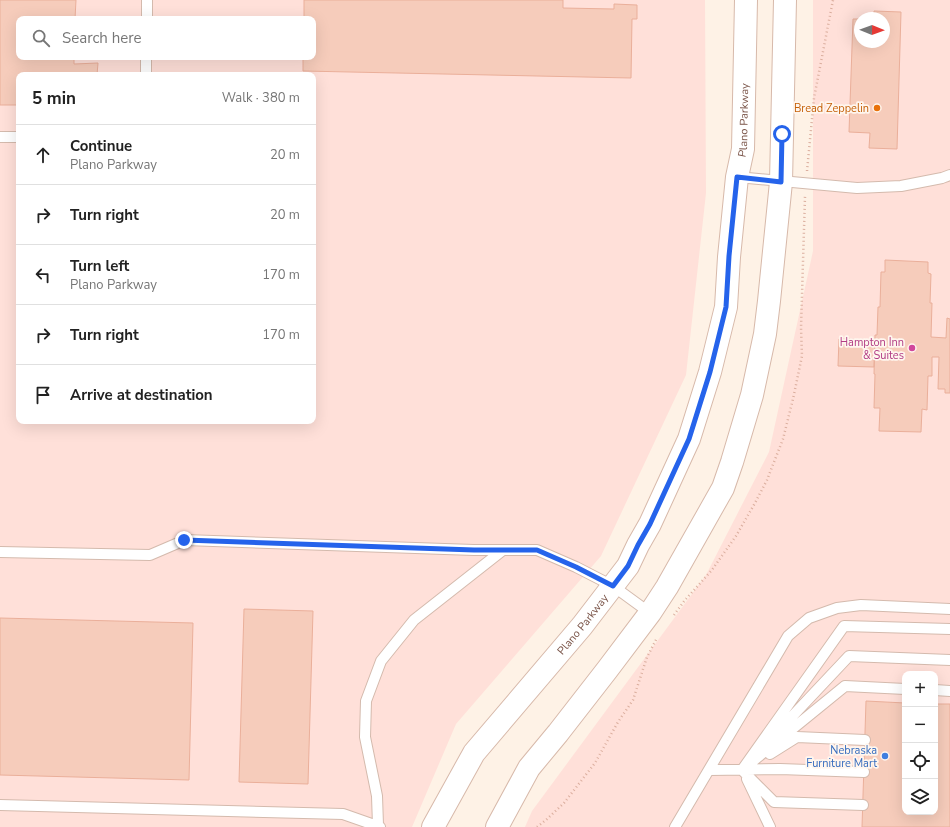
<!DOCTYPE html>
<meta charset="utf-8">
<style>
:root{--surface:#fff;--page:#f6f6f6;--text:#222;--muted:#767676;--line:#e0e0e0}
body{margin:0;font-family:"Nunito Sans",sans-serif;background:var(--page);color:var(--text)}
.controls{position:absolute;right:12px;bottom:12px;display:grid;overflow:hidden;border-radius:8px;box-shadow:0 4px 16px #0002}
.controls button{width:36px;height:36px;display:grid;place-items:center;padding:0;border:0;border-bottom:1px solid var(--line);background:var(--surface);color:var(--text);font:20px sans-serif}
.compass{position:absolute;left:854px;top:12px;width:36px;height:36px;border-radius:50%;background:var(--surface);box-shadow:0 4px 16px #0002;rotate:91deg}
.stop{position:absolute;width:12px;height:12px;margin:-9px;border:3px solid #2563eb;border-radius:50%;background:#fff}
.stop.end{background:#2563eb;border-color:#fff;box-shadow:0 1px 4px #0008}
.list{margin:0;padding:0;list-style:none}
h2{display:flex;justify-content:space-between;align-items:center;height:52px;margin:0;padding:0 16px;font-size:17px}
h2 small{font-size:13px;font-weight:400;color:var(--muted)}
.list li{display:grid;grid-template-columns:26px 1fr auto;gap:12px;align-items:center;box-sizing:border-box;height:60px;padding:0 16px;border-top:1px solid var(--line)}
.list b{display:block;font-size:15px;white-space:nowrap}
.list p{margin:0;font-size:13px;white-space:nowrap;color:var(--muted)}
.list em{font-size:13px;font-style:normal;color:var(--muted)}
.icon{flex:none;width:22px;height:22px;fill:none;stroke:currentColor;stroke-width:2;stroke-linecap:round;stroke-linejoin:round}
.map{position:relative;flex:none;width:950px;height:827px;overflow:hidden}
.search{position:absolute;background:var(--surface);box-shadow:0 4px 16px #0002;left:16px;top:16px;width:300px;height:44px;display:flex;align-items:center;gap:10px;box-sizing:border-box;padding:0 14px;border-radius:8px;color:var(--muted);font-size:15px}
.panel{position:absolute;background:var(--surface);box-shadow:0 4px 16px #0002;left:16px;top:72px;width:300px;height:352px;border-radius:8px}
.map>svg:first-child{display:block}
.commercial{fill:#ffe0d9;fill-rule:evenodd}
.building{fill:#f6ccbb;stroke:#eaaf9a}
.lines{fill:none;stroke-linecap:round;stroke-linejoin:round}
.service-casing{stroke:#d4baad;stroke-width:12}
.secondary-casing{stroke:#d7b9aa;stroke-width:24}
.path{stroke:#dbae9e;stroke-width:2.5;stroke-dasharray:1 3;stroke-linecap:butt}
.service{stroke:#fff;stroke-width:10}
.secondary{stroke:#fff;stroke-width:22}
.route{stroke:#2563eb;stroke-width:5}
.food-dot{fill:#e8710a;stroke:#fff6ee;stroke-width:1.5}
.hotel-dot{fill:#d1479c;stroke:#fff6ee;stroke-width:1.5}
.shop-dot{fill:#3f7fe0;stroke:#fff6ee;stroke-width:1.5}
.labels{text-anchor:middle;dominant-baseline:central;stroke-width:3.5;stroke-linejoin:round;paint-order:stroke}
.food-label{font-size:11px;fill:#c56008;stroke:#fff6ee;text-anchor:end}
.street-label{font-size:11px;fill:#7a5448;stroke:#fff6ee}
.hotel-label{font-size:11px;fill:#b23c85;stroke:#fff6ee;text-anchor:end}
.shop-label{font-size:11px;fill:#366cbe;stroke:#fff6ee;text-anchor:end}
</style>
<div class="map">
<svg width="950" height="827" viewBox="0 0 950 827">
<rect width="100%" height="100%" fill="#fef2e6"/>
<path class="commercial" d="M0,0H705L706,193L686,375L601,556L456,724L412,827H0ZM19,19H313V57H19ZM19,75H313V421H19Z
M813,0H950V827H525L532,811L706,575L769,452L813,251ZM860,18H884V42H860ZM905,674H935V812H905Z"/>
<path class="building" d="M0,0H76L75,19H19V57H74V64L98,63L97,75H19V105H0Z
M304,0H563V8L614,9V4L637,5V19H632L631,78L303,71V57H313V19H304Z
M874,11L901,12L897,149L869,148L870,133L849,132L853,19H860V42H884V18H874Z
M885,260L928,262V273L931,274L930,303H932L931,337L946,338L947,318L950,319V393H945V389H938L939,357H932V376H928L927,410L922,409L921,432L879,431L880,408H874L875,374H874L875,335H877L878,307H880L881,272H885Z
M839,339L875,340L874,367L838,366Z
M244,609L313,611L308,784L239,782Z
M0,618L193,623L189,780L0,775Z
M866,701L905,703V812H935V704H950V827H862Z"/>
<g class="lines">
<g class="service-casing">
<path id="service" d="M147,19V0
M146,75V57
M0,137H19
M737,177L857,188L901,186L942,178L950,175
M0,552L150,555L185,540L474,550H537L576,567L613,586L650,613
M935,690L950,691
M768,742L849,656L950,660
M770,754L797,737L865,740
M753,761L845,686L905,689
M709,770L780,769L864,772
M742,770L844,626L950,629
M742,770L774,802L863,805
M747,779L770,827
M0,805L343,814L380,827
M377,827L378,825L377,796L365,737L366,701L381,661L414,620L503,550
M675,827L788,636L809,618L837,608L861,605L950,609"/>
</g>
<g class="secondary-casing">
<g id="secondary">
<path id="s1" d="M433,827L474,753L582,626L628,566L638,545L650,524L689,439L710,372L726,307L729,257L737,177L743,149L746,0"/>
<path d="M497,827L529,768L558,733L607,670L650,613L667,587L723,488L732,462L752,395L765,334L769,301L781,182L785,0"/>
</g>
</g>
<path class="path" d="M807,171L814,98L833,0
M674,615L685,600L712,570L736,536L755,503L767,480L783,439L793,399L802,356L801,328L805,196
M537,827L547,819L564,803L595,763L618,722L633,700L647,657L657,638"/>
<use href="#service" class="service"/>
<use href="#secondary" class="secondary"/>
</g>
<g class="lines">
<path class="route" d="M184,540L474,550H537L576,567L613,586L628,566L638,545L650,524L689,439L710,372L726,307L729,256L737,177L781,182L782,134"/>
</g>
<circle class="food-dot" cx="877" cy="108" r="4"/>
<circle class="hotel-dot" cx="912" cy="348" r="4"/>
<circle class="shop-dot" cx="885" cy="756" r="4"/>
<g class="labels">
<g class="food-label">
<text x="869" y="108">Bread Zeppelin</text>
</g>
<g class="street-label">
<text stroke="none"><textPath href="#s1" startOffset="793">Plano Parkway</textPath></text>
<text stroke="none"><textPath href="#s1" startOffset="253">Plano Parkway</textPath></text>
</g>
<g class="hotel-label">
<text x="904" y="342">Hampton Inn<tspan x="904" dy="13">&amp; Suites</tspan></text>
</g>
<g class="shop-label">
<text x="877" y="750">Nebraska<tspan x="877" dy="13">Furniture Mart</tspan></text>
</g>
</g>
</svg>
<div class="controls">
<button>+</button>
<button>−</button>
<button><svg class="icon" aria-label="locate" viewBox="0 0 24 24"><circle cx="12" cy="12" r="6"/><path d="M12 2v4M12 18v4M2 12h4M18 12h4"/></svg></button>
<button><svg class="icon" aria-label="layers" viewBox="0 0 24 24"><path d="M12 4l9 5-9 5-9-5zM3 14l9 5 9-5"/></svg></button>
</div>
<svg class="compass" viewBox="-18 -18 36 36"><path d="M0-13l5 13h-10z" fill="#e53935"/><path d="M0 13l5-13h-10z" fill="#767676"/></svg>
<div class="stop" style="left:782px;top:134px"></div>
<div class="stop end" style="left:184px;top:540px"></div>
<div class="search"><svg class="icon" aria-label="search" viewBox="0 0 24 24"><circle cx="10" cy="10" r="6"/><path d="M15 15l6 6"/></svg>Search here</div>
<section class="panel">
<h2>5 min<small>Walk · 380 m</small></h2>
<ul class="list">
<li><svg class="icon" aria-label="ahead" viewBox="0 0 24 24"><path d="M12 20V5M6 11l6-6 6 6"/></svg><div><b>Continue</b><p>Plano Parkway</p></div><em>20 m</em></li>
<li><svg class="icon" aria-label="right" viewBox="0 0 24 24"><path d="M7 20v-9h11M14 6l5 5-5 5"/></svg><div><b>Turn right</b></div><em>20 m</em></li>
<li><svg class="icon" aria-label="left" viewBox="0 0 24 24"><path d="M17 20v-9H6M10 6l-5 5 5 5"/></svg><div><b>Turn left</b><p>Plano Parkway</p></div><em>170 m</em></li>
<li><svg class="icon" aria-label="right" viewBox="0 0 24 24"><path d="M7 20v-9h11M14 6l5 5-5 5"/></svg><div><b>Turn right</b></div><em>170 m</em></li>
<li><svg class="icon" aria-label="arrive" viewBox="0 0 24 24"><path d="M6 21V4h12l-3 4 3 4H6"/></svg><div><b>Arrive at destination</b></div></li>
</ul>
</section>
</div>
